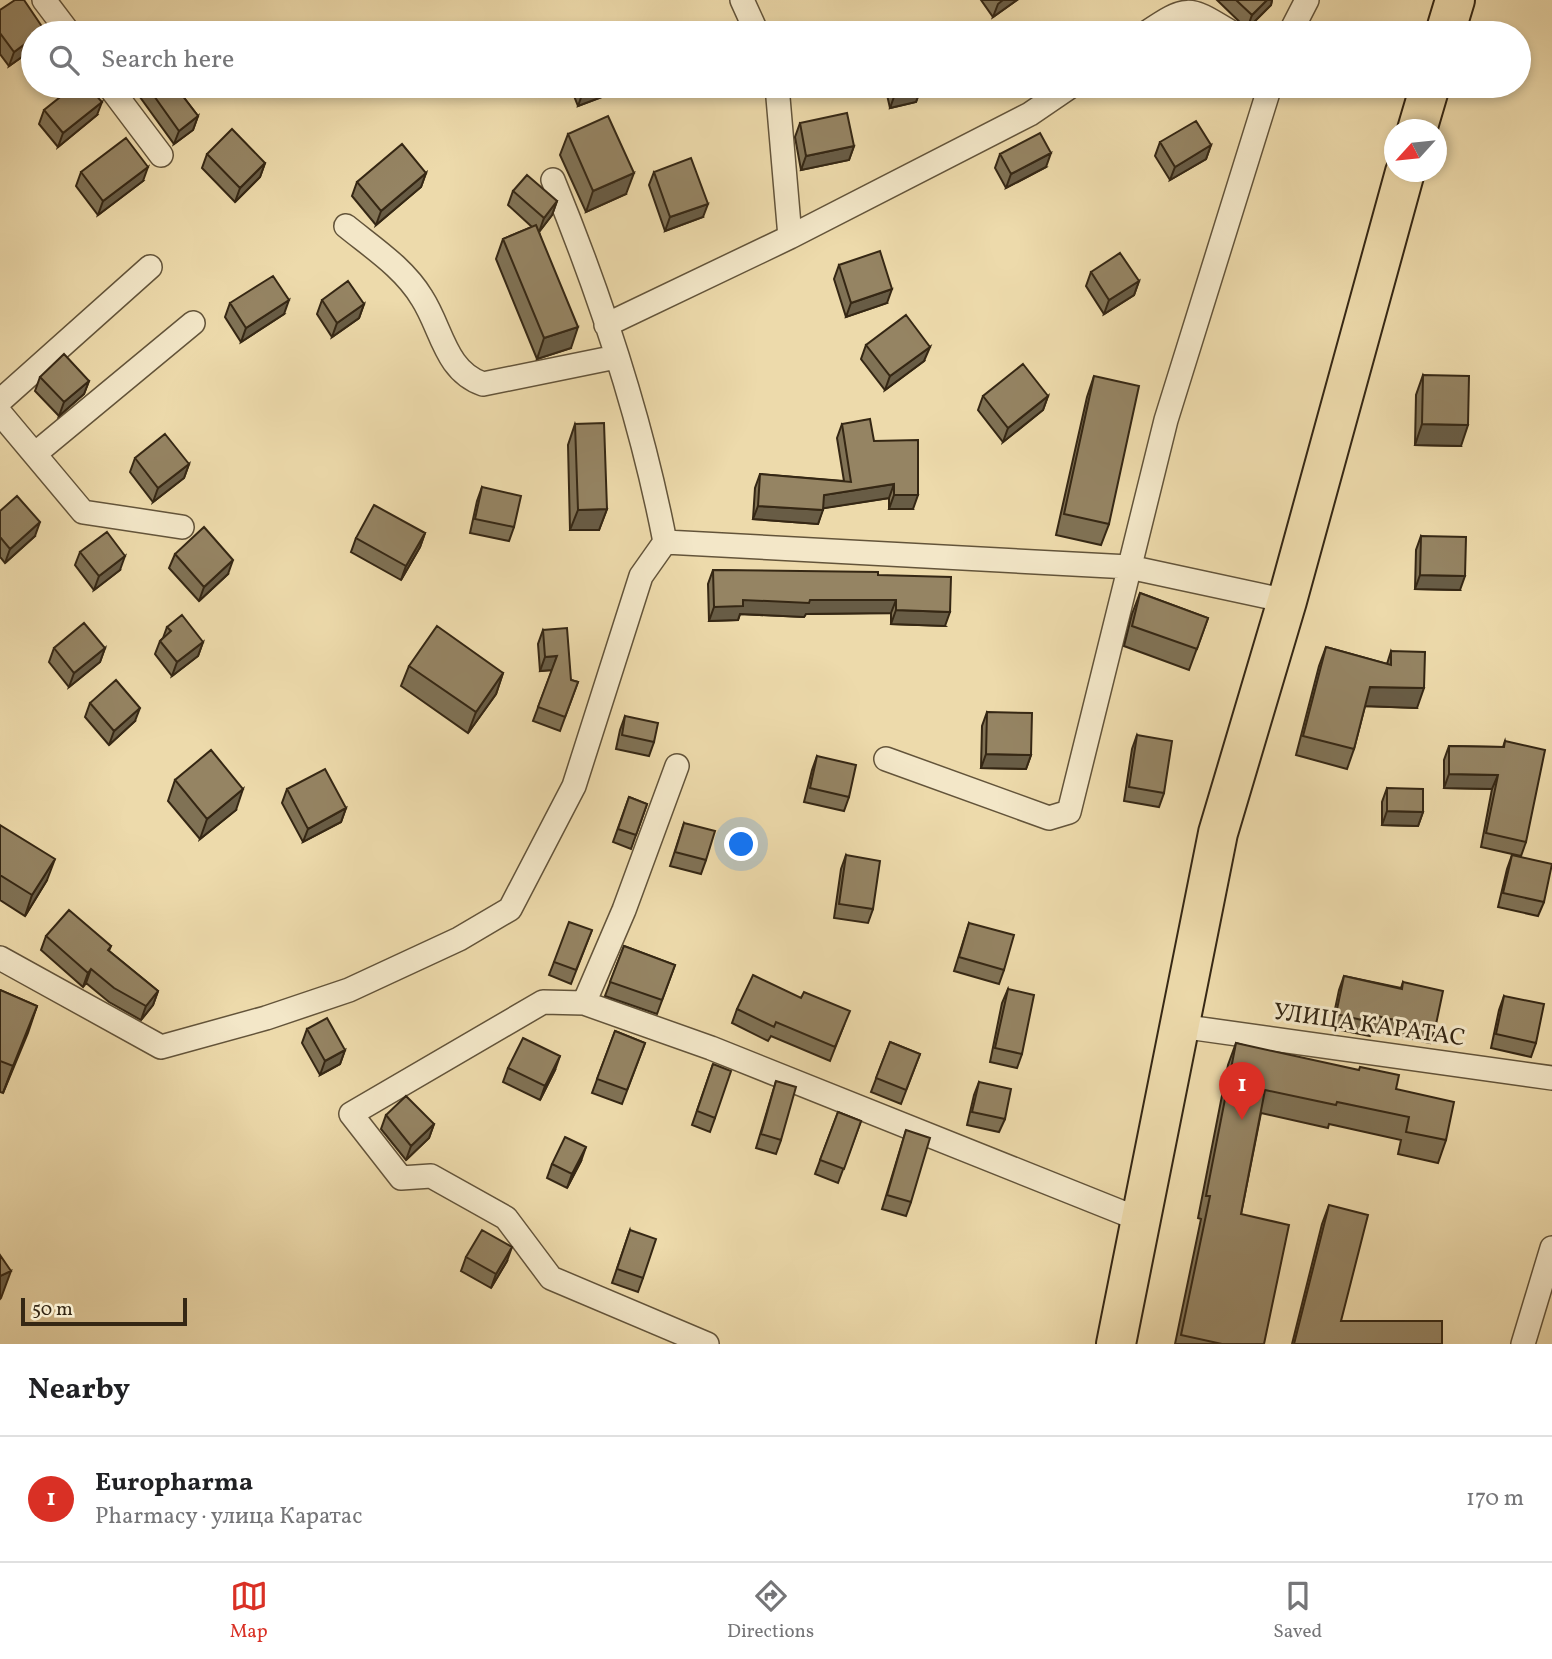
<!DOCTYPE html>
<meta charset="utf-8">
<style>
:root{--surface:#fff;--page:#f2f2f2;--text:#202124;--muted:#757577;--line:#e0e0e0;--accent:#d93025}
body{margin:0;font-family:Vollkorn,serif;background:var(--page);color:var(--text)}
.compass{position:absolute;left:1384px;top:119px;width:63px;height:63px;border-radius:50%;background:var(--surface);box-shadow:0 4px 10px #0003;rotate:243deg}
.scale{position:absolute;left:21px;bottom:18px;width:166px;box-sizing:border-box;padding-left:7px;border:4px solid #352714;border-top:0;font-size:19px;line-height:24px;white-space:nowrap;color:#352714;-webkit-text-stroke:5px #f3e7c8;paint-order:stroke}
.you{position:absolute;left:742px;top:845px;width:24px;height:24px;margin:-18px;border:5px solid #fff;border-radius:50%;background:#1a73e8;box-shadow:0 0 0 10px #1a73e833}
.badge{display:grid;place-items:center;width:46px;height:46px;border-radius:50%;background:var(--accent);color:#fff;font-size:23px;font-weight:700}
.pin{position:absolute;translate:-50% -58px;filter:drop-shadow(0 2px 4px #0008)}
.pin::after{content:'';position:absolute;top:37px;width:24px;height:21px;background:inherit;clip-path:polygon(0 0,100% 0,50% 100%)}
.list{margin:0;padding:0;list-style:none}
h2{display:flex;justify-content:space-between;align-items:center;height:91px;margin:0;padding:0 28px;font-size:30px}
h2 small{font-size:23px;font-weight:400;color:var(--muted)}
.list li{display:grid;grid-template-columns:46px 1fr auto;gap:21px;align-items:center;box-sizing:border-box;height:126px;padding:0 28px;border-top:2px solid var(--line)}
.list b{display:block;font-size:26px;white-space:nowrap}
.list p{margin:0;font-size:23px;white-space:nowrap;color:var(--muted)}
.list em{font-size:23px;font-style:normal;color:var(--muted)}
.icon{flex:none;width:38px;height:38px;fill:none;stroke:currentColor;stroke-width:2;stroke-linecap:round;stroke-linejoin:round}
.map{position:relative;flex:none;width:1552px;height:1344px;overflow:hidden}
.search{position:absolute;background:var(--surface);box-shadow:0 4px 10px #0003;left:21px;right:21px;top:21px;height:77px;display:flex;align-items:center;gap:18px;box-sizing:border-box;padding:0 24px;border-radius:38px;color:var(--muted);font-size:26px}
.sheet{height:217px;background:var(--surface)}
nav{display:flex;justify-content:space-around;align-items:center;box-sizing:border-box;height:98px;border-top:2px solid var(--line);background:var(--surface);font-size:19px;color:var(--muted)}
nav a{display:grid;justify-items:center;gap:4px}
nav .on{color:var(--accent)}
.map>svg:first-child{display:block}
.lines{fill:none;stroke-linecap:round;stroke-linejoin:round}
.street-casing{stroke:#63543a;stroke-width:26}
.highway-casing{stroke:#352714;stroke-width:42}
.street{stroke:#f3e7c8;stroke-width:23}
.highway{stroke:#eddaab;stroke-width:38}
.wall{fill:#807255;stroke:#352714;stroke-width:2}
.shaded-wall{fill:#685c45;stroke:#352714;stroke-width:2}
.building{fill:#958463;stroke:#352714;stroke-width:2}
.labels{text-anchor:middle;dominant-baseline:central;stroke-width:6;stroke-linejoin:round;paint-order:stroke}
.street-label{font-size:24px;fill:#352714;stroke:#f3e7c8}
</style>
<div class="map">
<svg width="1552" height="1344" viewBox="0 0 1552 1344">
<rect width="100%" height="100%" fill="#eddaab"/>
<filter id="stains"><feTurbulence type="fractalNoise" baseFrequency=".00286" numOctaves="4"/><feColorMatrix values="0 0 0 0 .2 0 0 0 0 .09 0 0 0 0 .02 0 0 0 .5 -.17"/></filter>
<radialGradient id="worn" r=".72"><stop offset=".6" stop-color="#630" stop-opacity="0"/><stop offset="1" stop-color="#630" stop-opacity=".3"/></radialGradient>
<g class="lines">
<g class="street-casing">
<path id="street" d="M44,0L69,33
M742,0L757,33
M1146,33C1189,4 1189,7 1232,33
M1290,33L1307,0
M109,86L161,155
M777,86L790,237L1030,114L1071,86
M553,180C601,297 641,418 665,542L1129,567L1287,601
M346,226C373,248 404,268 422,298C442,329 445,371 483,384L616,357
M606,325L790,237
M0,401L150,267
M0,413L83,512L182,527
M36,453L193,323
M886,759L1049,818L1069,812L1166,420L1270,86
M677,766L624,910L584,1003L711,1048L1141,1220
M0,958L161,1047L266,1018L349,990L459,939L510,909L574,786L641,576L665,542
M584,1003L543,1002L351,1114L401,1178L431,1176L506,1218L551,1278L707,1344
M1180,1026L1552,1078
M1523,1344L1552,1248"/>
</g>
<g class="highway-casing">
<path id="highway" d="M1445,33L1455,0
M1417,130L1430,86
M1116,1344L1218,833L1287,601L1405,172"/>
</g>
<use href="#street" class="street"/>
<use href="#highway" class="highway"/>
</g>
<path class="wall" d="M981,0H1017L993,17Z
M1217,0H1272L1271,5L1247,29Z
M0,10L45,31L44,33H33V49L9,66L0,54Z
M132,86H175L198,116L193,130L174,144Z
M570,86H624L623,89L578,106Z
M885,86H920L921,88L916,102L890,108Z
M1207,86H1226L1215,95Z
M44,110L97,115L58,147L39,124Z
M800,123L854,146L849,160L801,170L795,137Z
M568,134L626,194L586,212L560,155Z
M1160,142L1211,145L1206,159L1170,180L1155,156Z
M207,154L265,163L260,177L235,202L202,168Z
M1000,154L1046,167L1006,188L995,168Z
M81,172L143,181L98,215L76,186Z
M654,172L703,217L665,231L649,185Z
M426,173L421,187L376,225L352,196L357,182Z
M513,191L557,201L552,215L539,232L571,348L537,359L496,259L503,239L532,227L508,205Z
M839,265L887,303L846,317L834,279Z
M1091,272L1139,281L1134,295L1104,314L1086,286Z
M322,300L364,304L359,318L332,337L317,314Z
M230,303L284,314L241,342L225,317Z
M866,345L924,361L885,390L861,359Z
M1423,375L1461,446L1415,445L1416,395Z
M1094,376L1109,524L1101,545L1056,535L1087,397Z
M40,377L89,381L84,394L59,416L35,391Z
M983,396H1048L1043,410L1003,442L978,410Z
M575,424L607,509L599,530H570L568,445Z
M842,424L874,441L913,509H889V498L823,508L818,524L753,519L755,488L760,474L844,481L837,438Z
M135,458L189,464L184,478L153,502L130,472Z
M482,487L514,527L509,541L470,533L477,501Z
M0,511L35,536L5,563L0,557Z
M425,533L420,547L401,580L351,552L356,538Z
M1421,536L1460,590L1415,589L1416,550Z
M80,552L120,570L94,590L75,565Z
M175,554L228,574L199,601L169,568Z
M713,570L878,575L945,626L891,624V613L806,614L804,617L740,614L738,620L709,621L708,584Z
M1140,593L1208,618L1189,670L1124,646L1132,614Z
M167,627L203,642L198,656L172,676L155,654L160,641L163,638Z
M543,630L571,680L578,682L560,731L533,721L552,670L540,671L538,644Z
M1326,647L1387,664L1391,651L1417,708L1365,706L1354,749L1347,769L1296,755L1319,666Z
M54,648H105L100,662L69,687L49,662Z
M409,666L503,673L496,694L468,733L401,686Z
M90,703L135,721L109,745L85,717Z
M987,712L1031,755L1026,769L981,768L982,726Z
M625,716L654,742L649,756L616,749L620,730Z
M1137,735L1164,793L1159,807L1124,801L1132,749Z
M1505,741L1526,842L1521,856L1481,847L1492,789L1444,788V760L1449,746L1503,747Z
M817,756L849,797L844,811L804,802L812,770Z
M175,780L236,810L200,839L168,801Z
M1387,788L1423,812L1418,826L1382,825V802Z
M287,789L346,808L341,822L303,842L282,803Z
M629,797L647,804L631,849L613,842Z
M684,823L706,860L701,874L670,866Z
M0,826L47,880L25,916L0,900Z
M846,855L873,909L868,923L834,918L841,869Z
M1512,855L1544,902L1538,916L1498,907L1507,869Z
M969,923L1004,970L999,984L954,971Z
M592,930L571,984L549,975L554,962Z
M46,936L111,946L109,951L158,991L153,1005L141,1020L109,1002L86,983L83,987L41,950Z
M624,946L675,965L657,1014L605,996Z
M1344,976L1401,988L1403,982L1435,1029L1430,1043L1373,1030L1370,1036L1331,1028L1339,990Z
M1008,989L1022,1054L1017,1068L990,1062L1002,1003Z
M0,990L37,1006L3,1093L0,1092Z
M1504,996L1536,1043L1531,1057L1491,1048L1499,1010Z
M737,1009L844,1025L830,1061L771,1036L768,1041L732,1023Z
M307,1029L345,1050L340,1064L320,1075L302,1043Z
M615,1031L645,1043L622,1104L592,1093Z
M890,1042L920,1054L901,1104L871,1092Z
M1236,1043L1396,1089L1446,1140L1438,1163L1398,1154L1401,1140L1329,1124L1328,1128L1261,1113L1241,1214L1264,1344H1175L1201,1219L1198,1218L1228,1065Z
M713,1064L715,1118L710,1132L692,1125Z
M508,1068L555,1070L540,1100L503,1082Z
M776,1081L781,1140L776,1154L756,1148Z
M979,1082L1005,1119L999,1132L967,1125L974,1095Z
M838,1112L861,1121L838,1183L815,1174Z
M386,1115L434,1124L429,1138L406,1160L381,1129Z
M906,1130L911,1202L906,1216L882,1209Z
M581,1161L567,1188L547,1178L552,1164Z
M1329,1205L1341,1321L1442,1344H1292L1322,1224Z
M630,1230L643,1278L638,1292L612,1283Z
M466,1257L507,1261L491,1288L461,1271Z"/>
<path class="shaded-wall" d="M1003,0H1017L993,17L998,4Z
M1267,0H1272L1271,5L1247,29L1252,15Z
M33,38V49L9,66L14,52Z
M599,86H624L623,89L578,106L583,92Z
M674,86H713L711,91L673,87Z
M1218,86H1226L1215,95Z
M921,88L916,102L890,108L895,94Z
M102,102L97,115L58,147L63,133Z
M198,116L193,130L174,144L179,131Z
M1211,145L1206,159L1170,180L1175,167Z
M854,146L849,160L801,170L806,156Z
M1051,153L1046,167L1006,188L1011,174Z
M265,163L260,177L235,202L240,188Z
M148,167L143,181L98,215L103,201Z
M426,173L421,187L376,225L381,211Z
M634,173L626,194L586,212L593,191Z
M557,201L552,215L539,232L544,218Z
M708,204L703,217L665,231L670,217Z
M1139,281L1134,295L1104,314L1109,300Z
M892,289L887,303L846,317L851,303Z
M289,300L284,314L241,342L246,328Z
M364,304L359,318L332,337L337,323Z
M578,327L571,348L537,359L544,338Z
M930,347L924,361L885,390L890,376Z
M89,381L84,394L59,416L64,402Z
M1048,396L1043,410L1003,442L1008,428Z
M1422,424L1468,425L1461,446L1415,445Z
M189,464L184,478L153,502L158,488Z
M894,484L889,498L819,509L824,495Z
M894,495H918L913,509H889Z
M758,506L823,510L818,524L753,519Z
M607,509L599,530H570L578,510Z
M40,522L35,536L5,563L10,549Z
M425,533L420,547L401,580L406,566Z
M125,556L120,570L94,590L99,576Z
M233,560L228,574L199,601L204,587Z
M1420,575L1465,576L1460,590L1415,589Z
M743,600H896L891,613L806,614L804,617L740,614L738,620L709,621L714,607Z
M896,610L950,612L945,626L891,624Z
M203,642L198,656L172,676L177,662Z
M105,648L100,662L69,687L74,673Z
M557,656L552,670L540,671L545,657Z
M503,673L496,694L468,733L476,712Z
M1370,687L1424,688L1417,708L1363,706Z
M140,708L135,721L109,745L114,731Z
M986,754L1031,755L1026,769L981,768Z
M1449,774L1498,775L1492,789L1444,788Z
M243,789L236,810L200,839L207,819Z
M346,808L341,822L303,842L308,829Z
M1387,811L1423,812L1418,826L1382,825Z
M55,859L47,880L25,916L32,895Z
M91,969L86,983L83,987L88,973Z
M158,991L153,1005L141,1020L146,1006Z
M37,1006L28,1033L3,1093L13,1066Z
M345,1050L340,1064L320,1075L325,1061Z
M560,1056L555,1070L540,1100L545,1086Z
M434,1124L429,1138L406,1160L411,1146Z
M586,1147L581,1161L567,1188L572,1174Z
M512,1247L507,1261L491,1288L496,1274Z
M11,1271L1,1298L0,1299V1276Z"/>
<path class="building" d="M15,0H24L45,31L41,33H33V38L14,52L0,33V10Z
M1236,0H1267L1252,15Z
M683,22L722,26L721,33H682Z
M140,25L145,33H129Z
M1209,26L1215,33H1200Z
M74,86H88L102,102L63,133L44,110Z
M147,86H175L198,116L179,131Z
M581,86H599L583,92Z
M893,86H920L921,88L895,94Z
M847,113L854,146L806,156L800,123Z
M608,116L634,173L593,191L568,134Z
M1196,121L1211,145L1175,167L1160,142Z
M232,129L265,163L240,188L207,154Z
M1040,133L1051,153L1011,174L1000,154Z
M126,138L148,167L103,201L81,172Z
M402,144L426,173L381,211L357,182Z
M691,158L708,204L670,217L654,172Z
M527,175L557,201L544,218L513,191Z
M536,225L578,327L544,338L503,239Z
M880,251L892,289L851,303L839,265Z
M1120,253L1139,281L1109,300L1091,272Z
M273,276L289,300L246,328L230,303Z
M348,281L364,304L337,323L322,300Z
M906,315L930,347L890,376L866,345Z
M64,354L89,381L64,402L40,377Z
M1023,364L1048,396L1008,428L983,396Z
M1423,375L1469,376L1468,425L1422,424Z
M1094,376L1139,386L1109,524L1064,514Z
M870,419L874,441L918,440V495H894V484L824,495L823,510L758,506L760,474L851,482L842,424Z
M604,423L607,509L578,510L575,424Z
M165,434L189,464L158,488L135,458Z
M482,487L521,496L514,527L475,519Z
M17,496L40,522L10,549L0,537V511Z
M374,505L425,533L406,566L356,538Z
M204,527L233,560L204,587L175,554Z
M107,532L125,556L99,576L80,552Z
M1421,536L1466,537L1465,576L1420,575Z
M713,570L878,572V575L951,577L950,612L896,610V600H810L809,603L743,600V606L714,607Z
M1140,593L1208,618L1197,649L1132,626Z
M182,615L203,642L177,662L160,641L171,631L167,627Z
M84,623L105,648L74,673L54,648Z
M437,626L503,673L476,712L409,666Z
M567,628L571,680L578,682L565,717L538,707L557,656L545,657L543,630Z
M1326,647L1391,665V651L1425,652L1424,688L1370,687L1354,749L1303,736Z
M116,680L140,708L114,731L90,703Z
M987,712L1032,713L1031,755L986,754Z
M625,716L658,723L654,742L622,735Z
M1137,735L1172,741L1164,793L1129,787Z
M1505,741L1545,750L1526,842L1486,833L1498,775L1449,774V746L1504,747Z
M211,750L243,789L207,819L175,780Z
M817,756L856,765L849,797L810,788Z
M325,769L346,808L308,829L287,789Z
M1387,788L1423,789V812L1387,811Z
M629,797L647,804L636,835L618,829Z
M684,823L715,831L706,860L675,852Z
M0,825L55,859L32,895L0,875Z
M846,855L880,861L873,909L839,904Z
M1512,855L1552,864L1544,902L1503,893Z
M69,910L111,946L108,950L158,991L146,1006L114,988L91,969L88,973L46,936Z
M569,922L592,930L576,970L554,962Z
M969,923L1014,935L1004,970L959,957Z
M624,946L675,965L662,1000L610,982Z
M753,975L801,998L804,992L850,1011L835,1047L776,1022L774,1027L737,1009Z
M1344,976L1402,989L1403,982L1443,991L1435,1029L1377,1016L1375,1023L1336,1014Z
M1008,989L1034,995L1022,1054L995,1048Z
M0,990L37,1006L13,1066L0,1061Z
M1504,996L1544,1004L1536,1043L1496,1034Z
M327,1018L345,1050L325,1061L307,1029Z
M615,1031L645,1043L627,1090L597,1079Z
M523,1038L560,1056L545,1086L508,1068Z
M890,1042L920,1054L906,1090L876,1078Z
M1236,1043L1359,1070L1360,1067L1399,1075L1396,1089L1454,1102L1446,1140L1406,1132L1409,1117L1337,1102L1336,1105L1265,1090L1241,1214L1289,1225L1264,1344H1222L1181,1335L1210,1196H1206Z
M713,1064L731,1071L715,1118L697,1111Z
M776,1081L796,1087L781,1140L761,1134Z
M979,1082L1011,1089L1005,1119L972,1112Z
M406,1096L434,1124L411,1146L386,1115Z
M838,1112L861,1121L844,1169L820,1160Z
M906,1130L930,1138L911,1202L887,1195Z
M565,1137L586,1147L572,1174L552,1164Z
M1329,1205L1368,1215L1341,1321H1442V1344H1294Z
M482,1230L512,1247L496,1274L466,1257Z
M630,1230L656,1239L643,1278L617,1269Z
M0,1255L11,1271L0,1276Z"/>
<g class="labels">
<g class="street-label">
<text transform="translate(1369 1026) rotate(8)">УЛИЦА КАРАТАС</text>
</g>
</g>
<rect width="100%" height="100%" filter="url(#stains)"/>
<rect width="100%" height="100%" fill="url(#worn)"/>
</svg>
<svg class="compass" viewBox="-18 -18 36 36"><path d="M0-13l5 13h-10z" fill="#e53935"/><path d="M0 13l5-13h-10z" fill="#757577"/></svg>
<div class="scale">50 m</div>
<div class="you"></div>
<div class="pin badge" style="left:1242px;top:1120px">1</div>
<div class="search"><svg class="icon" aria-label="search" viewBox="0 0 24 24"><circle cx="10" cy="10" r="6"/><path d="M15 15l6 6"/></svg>Search here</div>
</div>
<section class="sheet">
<h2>Nearby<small></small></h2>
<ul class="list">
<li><span class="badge">1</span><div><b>Europharma</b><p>Pharmacy · улица Каратас</p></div><em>170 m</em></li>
</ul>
</section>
<nav>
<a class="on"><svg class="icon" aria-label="map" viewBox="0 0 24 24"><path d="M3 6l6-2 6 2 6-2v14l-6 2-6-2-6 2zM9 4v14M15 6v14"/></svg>Map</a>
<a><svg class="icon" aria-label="directions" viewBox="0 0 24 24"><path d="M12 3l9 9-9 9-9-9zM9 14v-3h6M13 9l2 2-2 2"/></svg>Directions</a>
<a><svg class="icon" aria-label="saved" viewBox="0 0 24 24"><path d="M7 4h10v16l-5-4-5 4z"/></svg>Saved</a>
</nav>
